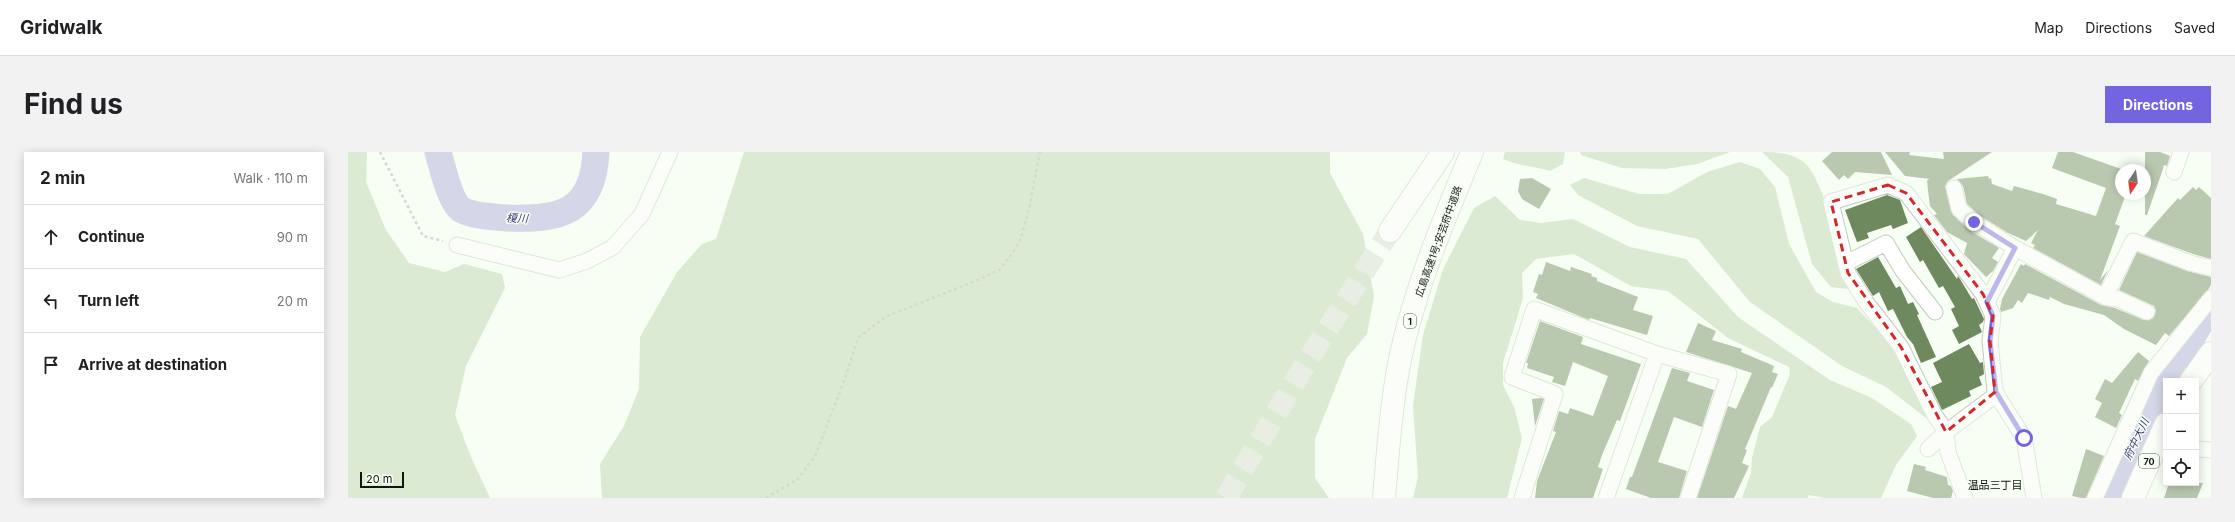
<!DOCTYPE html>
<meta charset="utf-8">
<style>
:root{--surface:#fff;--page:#f2f2f2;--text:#202124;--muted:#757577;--line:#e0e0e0;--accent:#7365e0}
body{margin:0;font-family:Inter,"Noto Sans JP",sans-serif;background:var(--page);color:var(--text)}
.controls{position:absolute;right:12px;bottom:12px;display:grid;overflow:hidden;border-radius:0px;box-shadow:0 2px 10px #0003}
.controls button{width:36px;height:36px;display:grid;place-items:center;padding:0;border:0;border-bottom:1px solid var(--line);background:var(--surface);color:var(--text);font:20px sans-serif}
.compass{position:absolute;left:1767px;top:12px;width:36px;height:36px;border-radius:50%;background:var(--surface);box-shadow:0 2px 10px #0003;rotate:193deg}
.scale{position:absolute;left:12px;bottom:10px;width:44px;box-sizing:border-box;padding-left:4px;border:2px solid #11150f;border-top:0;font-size:11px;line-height:14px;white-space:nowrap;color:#11150f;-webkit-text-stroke:3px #f7fef3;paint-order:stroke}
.stop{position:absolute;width:12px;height:12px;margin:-9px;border:3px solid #7365e0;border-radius:50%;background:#fff}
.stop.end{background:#7365e0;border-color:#fff;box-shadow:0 1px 4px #0008}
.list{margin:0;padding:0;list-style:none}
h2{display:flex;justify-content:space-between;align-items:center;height:52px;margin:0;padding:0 16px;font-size:17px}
h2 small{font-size:13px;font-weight:400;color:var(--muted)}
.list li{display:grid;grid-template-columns:26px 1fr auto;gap:12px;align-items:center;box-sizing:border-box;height:64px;padding:0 16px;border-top:1px solid var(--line)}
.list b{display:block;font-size:15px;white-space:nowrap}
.list em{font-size:13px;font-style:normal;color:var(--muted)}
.icon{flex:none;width:22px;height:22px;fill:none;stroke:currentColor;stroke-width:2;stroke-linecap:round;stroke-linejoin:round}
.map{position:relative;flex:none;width:1863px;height:346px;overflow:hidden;border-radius:0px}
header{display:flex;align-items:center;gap:24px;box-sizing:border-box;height:56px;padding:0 20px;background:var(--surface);border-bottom:1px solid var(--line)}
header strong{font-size:19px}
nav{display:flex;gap:22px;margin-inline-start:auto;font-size:14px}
.intro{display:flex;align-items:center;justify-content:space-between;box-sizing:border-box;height:96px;padding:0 24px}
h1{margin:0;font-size:28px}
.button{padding:10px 18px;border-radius:0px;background:var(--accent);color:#fff;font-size:14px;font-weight:700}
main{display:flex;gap:24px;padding:0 24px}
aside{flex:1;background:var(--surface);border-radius:0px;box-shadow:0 2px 10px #0003}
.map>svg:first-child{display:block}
.green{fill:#b8d2ab}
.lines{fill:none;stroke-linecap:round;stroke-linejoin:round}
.river{stroke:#a7a8d9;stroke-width:27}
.building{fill:#6d895d}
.highway-tunnel{stroke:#d4dbd1;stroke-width:22;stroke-dasharray:22 11;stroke-linecap:butt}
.street-casing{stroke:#c0ccba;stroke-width:17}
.primary-casing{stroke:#c0ccba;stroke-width:24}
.highway-casing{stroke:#c0ccba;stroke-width:24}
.path{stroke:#a9afa5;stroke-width:2.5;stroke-dasharray:3 3;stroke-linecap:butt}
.street{stroke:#fff;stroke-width:15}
.primary{stroke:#fff;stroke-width:22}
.highway{stroke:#fff;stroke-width:22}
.route{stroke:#7365e0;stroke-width:5}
.marked{fill:none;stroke:#d62828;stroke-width:3;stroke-dasharray:8 5;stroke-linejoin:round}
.labels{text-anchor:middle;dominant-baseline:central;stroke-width:3;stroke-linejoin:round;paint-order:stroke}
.shield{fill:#f7fef3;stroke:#565b53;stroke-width:1}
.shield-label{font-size:9px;font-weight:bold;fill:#11150f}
.street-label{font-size:10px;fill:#11150f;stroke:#f7fef3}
.water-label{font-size:11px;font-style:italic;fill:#413d7a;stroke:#f7fef3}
.neighbourhood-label{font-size:11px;fill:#11150f;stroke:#f7fef3}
</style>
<header>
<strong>Gridwalk</strong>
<nav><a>Map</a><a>Directions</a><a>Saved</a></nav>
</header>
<div class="intro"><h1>Find us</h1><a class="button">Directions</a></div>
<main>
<aside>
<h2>2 min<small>Walk · 110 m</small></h2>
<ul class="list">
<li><svg class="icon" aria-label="ahead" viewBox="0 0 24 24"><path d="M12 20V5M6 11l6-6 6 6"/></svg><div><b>Continue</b></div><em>90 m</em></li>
<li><svg class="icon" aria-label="left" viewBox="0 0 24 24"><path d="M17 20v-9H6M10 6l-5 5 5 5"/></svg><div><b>Turn left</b></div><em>20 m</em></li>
<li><svg class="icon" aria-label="arrive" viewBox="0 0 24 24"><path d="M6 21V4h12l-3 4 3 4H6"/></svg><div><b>Arrive at destination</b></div></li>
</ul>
</aside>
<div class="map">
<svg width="1863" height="346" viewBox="0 0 1863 346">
<rect width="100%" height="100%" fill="#f7fef3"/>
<path class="green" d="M0,0H19L18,30L38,78L61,111L97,120L116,112L154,122L157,136L118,214L107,263L123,305L142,346H0Z
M396,0H982V21L1015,82L1026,144L1019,182L999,206L967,287V326L981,346H254L252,312L276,274L291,237L292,185L329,120L354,92L368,87Z
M1157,0H1217L1215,12L1202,19C1186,14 1170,14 1155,7Z
M1232,0H1382L1349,12L1317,17L1274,16L1233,3Z
M1414,0C1428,0 1448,1 1459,13C1480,40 1489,97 1500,131L1499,137L1483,135L1464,112L1440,25Z
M1392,10L1412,17L1427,35L1441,92L1468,140L1485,150L1509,156L1535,184L1550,206L1581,263L1578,266L1538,235L1494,214L1402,150L1350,87L1289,74L1230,43L1222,33L1236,26L1291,42H1320L1359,20Z
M1147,44L1172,68L1193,71L1225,67L1282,95L1338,107L1390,165L1482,228L1524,246L1563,272L1569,284L1548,313L1533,346H1476L1461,343L1459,346H1394L1403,321L1404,306L1412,275L1424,265L1442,222L1441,215L1380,186L1320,139L1283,134L1226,102L1188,107L1174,121L1175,146L1155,211V233L1166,255L1174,286L1159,346H1065L1070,325L1065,253L1075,183L1095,117L1126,56Z"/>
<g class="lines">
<path class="river" d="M90,0C94,13 102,51 114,58C125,64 147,65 159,66C212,68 245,61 248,0
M1819,229L1852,171L1863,157
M1761,346L1789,282L1818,230"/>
</g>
<path class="building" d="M1484,0H1533L1544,23L1507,20L1500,27L1496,23L1491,28L1474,9Z
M1537,0H1562L1561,3L1596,7L1595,0H1644L1600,29L1597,34L1605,63L1621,78L1651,96L1644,106L1650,110L1645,119L1638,125L1616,102L1619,91L1599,80L1586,63L1589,62L1582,54L1580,39L1579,28L1582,27L1557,24Z
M1710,0H1725L1773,17V42H1778L1767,72L1772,74L1752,128L1760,118L1753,133L1685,96L1687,93L1683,91L1690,78L1678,89L1660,81L1631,63L1619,52L1615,34L1609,27L1640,24L1641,27L1643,26L1644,32L1664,39L1666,34L1695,42L1709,47L1708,52L1748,64L1758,36L1704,16Z
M1797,0H1812L1822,4L1819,14L1816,13L1815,17L1799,63H1797Z
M1184,26L1203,37L1191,57L1174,47L1170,39L1172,27Z
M1845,35L1848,38L1851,35L1863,46V107L1845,102L1796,84L1830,46L1832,48Z
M1539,43L1552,48L1560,71L1545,77L1543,73L1519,81L1521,86L1509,90L1497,58Z
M1573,75L1609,127L1610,124L1612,127L1624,147L1626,146L1636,167L1635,170L1631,173L1634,180L1611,192L1604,178L1611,174L1603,157L1607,155L1595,134L1591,136L1575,108L1572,110L1558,85Z
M1789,100L1839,119L1863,125V133L1860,138L1821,184L1817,181L1808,193L1776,177L1756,163L1716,152L1702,145L1701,148L1680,141L1674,151L1670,148L1665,156L1653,160L1652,157L1654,147L1673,112L1676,114L1677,112L1753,153L1767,156L1796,168L1804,167L1808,159L1806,154L1771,138Z
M1530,105L1548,136L1552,134L1560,152L1565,150L1571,162L1569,163L1588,205L1573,211L1565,192L1559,185L1545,157L1540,159L1531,140L1525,144L1508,117Z
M1198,110L1222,119L1223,115L1244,122L1243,124L1249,126V129L1290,145L1285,158L1305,164L1299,183L1242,166L1241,168L1188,146L1190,142L1185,140L1191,122L1194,123Z
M1192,169L1235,185L1233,192L1293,212L1272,269L1269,268L1254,303L1250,315L1255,317L1245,346H1187L1189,329L1208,280L1205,279L1211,259L1220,262L1222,256L1245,264L1260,224L1225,210L1217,234L1204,230L1206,225L1179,216L1180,211H1178Z
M1350,171L1368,179L1364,188L1394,197L1393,200L1426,214L1424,220L1430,222L1424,236L1423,235L1397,297L1399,298L1394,311L1401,314L1386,346H1349L1380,254L1388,257L1404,221L1338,200Z
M1621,192L1632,211L1635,210L1636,222L1631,225L1634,233L1621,239L1623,244L1594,258L1583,235L1594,230L1585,211Z
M1790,200L1801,209L1790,229L1787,227L1771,261L1774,263L1768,276L1747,265L1754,251L1747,247L1757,227L1764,231Z
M1324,216L1342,221L1339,229L1366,238L1354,275L1326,265L1310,310L1339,319L1331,346H1303L1278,337L1282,325H1284Z
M1193,246L1196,247L1187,274L1184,247Z
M1738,297L1756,304L1738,346H1733L1724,344Z
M1566,312L1578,315L1577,318L1599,325L1600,333L1603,334L1605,339L1603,346H1585L1559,339Z
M1821,331H1855L1849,346H1816Z"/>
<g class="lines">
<path class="highway-tunnel" d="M878,346L958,211L1042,79"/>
<g class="street-casing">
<path id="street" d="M1826,20L1833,0
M1606,36L1611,57L1626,70L1667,96L1757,145L1785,89L1842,111L1863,116
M109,93L211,118L239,109L265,95L294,62L322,0
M1498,111L1538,91L1555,119L1587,160
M1757,145L1770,147L1799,160
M1639,150L1667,96
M1580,297L1598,280L1649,242
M1848,297L1863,298
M1174,346L1207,242L1164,225L1186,157L1309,202L1381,222L1340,346
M1258,346L1309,202
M1617,346L1600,300L1598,280L1586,262L1553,195L1518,150L1500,121L1483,50L1540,33L1558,41L1635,142L1645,164L1642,189L1647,240L1676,286L1686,346
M1747,346L1803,221L1863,146"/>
</g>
<g class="primary-casing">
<path id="primary" d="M1843,229L1863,201
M1785,346L1818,272"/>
</g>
<g class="highway-casing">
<path id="highway" d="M1042,79L1095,0
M1036,346C1040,300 1043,253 1052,207C1067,136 1096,67 1124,0"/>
</g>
<path class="path" d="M32,0L75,84L95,89
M418,346L450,327L467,304L498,224L510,186L537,165L630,128L651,118L661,106L672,89L681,57L692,0"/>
<use href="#street" class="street"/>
<use href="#primary" class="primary"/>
<use href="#highway" class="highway"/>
</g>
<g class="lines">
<path class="route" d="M1626,70L1667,96L1639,150L1645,164L1642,189L1648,240L1676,286"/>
</g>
<path d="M0 0H1863V346H0ZM1540,33L1558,41L1635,142L1645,164L1642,189L1647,240L1598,280L1553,195L1500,121L1483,50Z" fill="#f7fef3" fill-opacity=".55" fill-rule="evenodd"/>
<path class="marked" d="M1540,33L1558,41L1635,142L1645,164L1642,189L1647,240L1598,280L1553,195L1500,121L1483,50Z"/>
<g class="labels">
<g class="shield">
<rect x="1056" y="162" width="12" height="14" rx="3"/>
<rect x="1791" y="302" width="20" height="14" rx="3"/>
</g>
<g class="shield-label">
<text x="1062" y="169">1</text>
<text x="1801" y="309">70</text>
</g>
<g class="street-label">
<text transform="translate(1090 89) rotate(-70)">広島高速1号;安芸府中道路</text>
</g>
<g class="water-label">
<text transform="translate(169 66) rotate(3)">榎川</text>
<text transform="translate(1788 287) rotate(-64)">府中大川</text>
</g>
<g class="neighbourhood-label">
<text x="1647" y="333">温品三丁目</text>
</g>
</g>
</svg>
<div class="controls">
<button>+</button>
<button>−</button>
<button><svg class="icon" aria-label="locate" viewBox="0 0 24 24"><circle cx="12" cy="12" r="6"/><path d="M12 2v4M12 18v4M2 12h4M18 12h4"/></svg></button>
</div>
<svg class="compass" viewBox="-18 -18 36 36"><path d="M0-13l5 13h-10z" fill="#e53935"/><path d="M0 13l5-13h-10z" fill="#757577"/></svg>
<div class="scale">20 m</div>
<div class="stop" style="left:1676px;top:286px"></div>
<div class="stop end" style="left:1626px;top:70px"></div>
</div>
</main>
